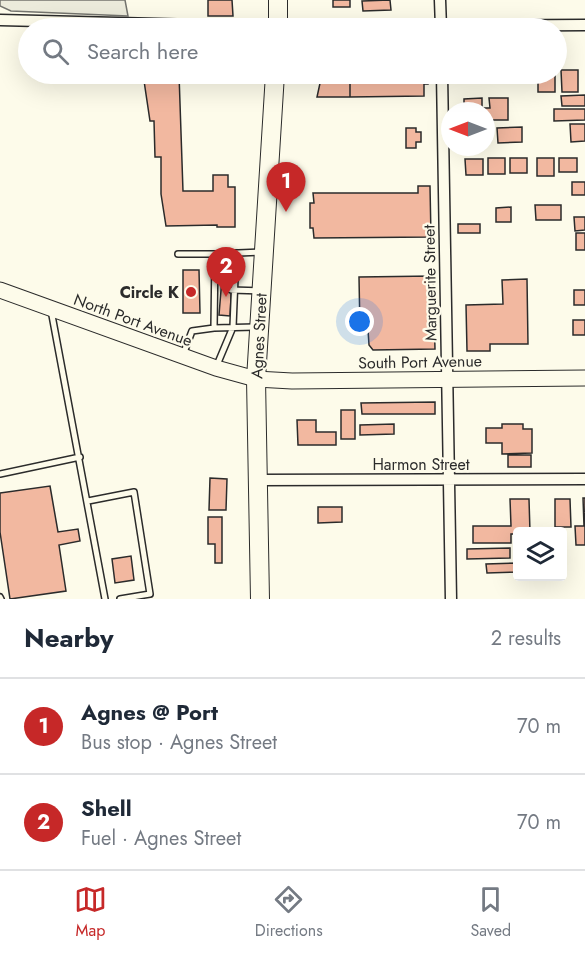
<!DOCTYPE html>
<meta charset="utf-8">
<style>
:root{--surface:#fff;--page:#f2f2f3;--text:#1f2937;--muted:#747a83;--line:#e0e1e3;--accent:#c62828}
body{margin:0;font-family:Jost,sans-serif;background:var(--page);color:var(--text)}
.controls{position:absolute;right:18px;bottom:18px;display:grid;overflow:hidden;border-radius:6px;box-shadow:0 6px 24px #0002}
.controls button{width:54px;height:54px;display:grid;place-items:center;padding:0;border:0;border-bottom:2px solid var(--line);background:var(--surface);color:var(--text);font:30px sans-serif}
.compass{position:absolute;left:441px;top:102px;width:54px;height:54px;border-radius:50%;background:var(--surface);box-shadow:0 6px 24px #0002;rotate:270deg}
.you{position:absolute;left:360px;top:322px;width:21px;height:21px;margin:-15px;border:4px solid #fff;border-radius:50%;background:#1a73e8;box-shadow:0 0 0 9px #1a73e833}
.badge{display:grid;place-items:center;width:39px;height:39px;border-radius:50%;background:var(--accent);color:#fff;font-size:20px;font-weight:700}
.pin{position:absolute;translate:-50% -50px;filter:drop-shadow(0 2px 3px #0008)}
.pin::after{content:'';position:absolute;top:32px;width:21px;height:18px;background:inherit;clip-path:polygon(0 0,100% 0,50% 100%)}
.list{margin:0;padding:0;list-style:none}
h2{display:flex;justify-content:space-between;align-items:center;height:78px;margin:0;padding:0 24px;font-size:26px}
h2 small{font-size:20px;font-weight:400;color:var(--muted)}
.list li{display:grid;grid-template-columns:39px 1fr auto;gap:18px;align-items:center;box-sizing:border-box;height:96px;padding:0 24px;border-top:2px solid var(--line)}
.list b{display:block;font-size:22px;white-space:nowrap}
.list p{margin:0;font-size:20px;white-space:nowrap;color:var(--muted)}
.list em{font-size:20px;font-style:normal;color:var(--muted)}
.icon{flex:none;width:33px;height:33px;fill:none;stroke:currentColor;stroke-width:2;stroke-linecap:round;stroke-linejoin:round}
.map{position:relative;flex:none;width:585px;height:599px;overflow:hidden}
.search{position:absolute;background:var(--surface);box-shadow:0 6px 24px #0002;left:18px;right:18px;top:18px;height:66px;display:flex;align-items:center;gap:15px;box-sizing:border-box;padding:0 21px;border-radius:33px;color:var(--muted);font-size:22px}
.sheet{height:270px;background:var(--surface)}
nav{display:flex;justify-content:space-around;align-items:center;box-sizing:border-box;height:84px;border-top:2px solid var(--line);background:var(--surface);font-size:16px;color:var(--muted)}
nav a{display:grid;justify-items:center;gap:3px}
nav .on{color:var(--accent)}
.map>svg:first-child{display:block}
.green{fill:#ecebdb;stroke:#74746e;stroke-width:1.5}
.building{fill:#f2b8a0;stroke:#2b2b2b;stroke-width:1.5}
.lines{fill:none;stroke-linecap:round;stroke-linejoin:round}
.lane-casing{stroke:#2b2b2b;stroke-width:8}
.street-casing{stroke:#2b2b2b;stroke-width:13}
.secondary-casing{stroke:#2b2b2b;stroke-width:17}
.primary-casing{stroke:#2b2b2b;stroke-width:20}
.lane{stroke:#fdfbea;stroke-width:5}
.street{stroke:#fdfbea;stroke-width:10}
.secondary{stroke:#fdfbea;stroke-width:15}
.primary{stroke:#fdfbea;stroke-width:18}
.poi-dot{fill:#c62828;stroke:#fdfbea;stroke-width:2}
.labels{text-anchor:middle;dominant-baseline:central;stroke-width:4.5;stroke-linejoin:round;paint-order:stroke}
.street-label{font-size:16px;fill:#2b2b2b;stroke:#fdfbea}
.poi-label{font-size:16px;font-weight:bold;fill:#2b2b2b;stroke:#fdfbea;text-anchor:end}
</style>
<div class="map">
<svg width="585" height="599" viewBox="0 0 585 599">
<rect width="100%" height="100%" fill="#fdfbea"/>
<path class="green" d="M0,0H125L128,16L11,11L0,6Z"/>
<path class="building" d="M208,0H232L233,16H208Z
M333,0H350V7H333Z
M390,0L391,10L363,11L362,1Z
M561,70H578V92H562Z
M143,74H179L183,191H213V175H228V187H235V227H217V225L166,226L161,194V157H155L154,121H150Z
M322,74H350V97H317Z
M350,74H428V84H424V96L350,97Z
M538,74H555V92H538Z
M585,95V106H562L561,96Z
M482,98V108H490L489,98H508V120H486V111H464V99Z
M554,109H585V120L554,121Z
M570,124H585V141L571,142Z
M522,127V142L498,143L497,128Z
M406,128H416V132H421V142H416V148H406Z
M488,158H505V174H488Z
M510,158H527V173H510Z
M537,158H554V176H537Z
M559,158H577V172H559Z
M465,159H483V175H466Z
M572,182H585V195H572Z
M418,186H430L431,237L314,238L313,228H310V203H314L313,193H418Z
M535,205H561V220H536Z
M511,207V222H496V208Z
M574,217H585V230L575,231Z
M458,224H480V233H458Z
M576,233H585V250H576Z
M183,270H199L200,313H183Z
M433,276L435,349L373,350L369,345L368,330H360L359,277Z
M222,278L232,279L230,316L219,315Z
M527,279L528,344H490V351H467L466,305L503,304L502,280Z
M574,290H585V305H574Z
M573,320H585V335H573Z
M435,402V414H362L361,403Z
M341,410H355V439H341Z
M297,420H316V432H336V445H298Z
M394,424V434L360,435V425Z
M502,424H523V429H532V453L502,454V443H486V428H502Z
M508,455H531V467H508Z
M210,478L227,479L226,510H209Z
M50,486L58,532L78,529L80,541L59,545L66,591L10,599L0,532V493Z
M583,498H585V545H576L575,526H584Z
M510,499H529L530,532H518V534H511V543H473V526H511Z
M555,499H570L571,527H555Z
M318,507H342V522L318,523Z
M208,517H222V563H215V544H208Z
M510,548V558L467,559V549Z
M131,556L134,580L115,583L112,559Z
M518,563V572L487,573L486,564Z"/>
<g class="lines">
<g class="lane-casing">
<path id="lane" d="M178,254H215
M231,290L260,291
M51,310L105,599
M255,327L214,328L215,254L262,252
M183,355L192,331L214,328
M217,365L233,327L236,253
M0,474L80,457
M88,501L134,492L150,594L120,599
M0,597L1,599"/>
</g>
<g class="street-casing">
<path id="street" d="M440,0L441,28
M0,20L278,27L585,25
M442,74L451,599
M257,480L585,479"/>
</g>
<g class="secondary-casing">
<path id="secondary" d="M0,290L216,368L256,379L292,381L585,378"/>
</g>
<g class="primary-casing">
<path id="primary" d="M278,0V28
M260,599L256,379L275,74"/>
</g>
<use href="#lane" class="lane"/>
<use href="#street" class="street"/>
<use href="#secondary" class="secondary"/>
<use href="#primary" class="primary"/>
</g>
<circle class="poi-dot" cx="191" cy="292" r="6"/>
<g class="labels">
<g class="street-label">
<text transform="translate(430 283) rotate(-91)">Marguerite Street</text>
<text transform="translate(133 320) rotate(20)">North Port Avenue</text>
<text transform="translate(259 336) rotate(-87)">Agnes Street</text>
<text transform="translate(420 362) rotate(-1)">South Port Avenue</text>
<text x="421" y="464">Harmon Street</text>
</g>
<g class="poi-label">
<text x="179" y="292">Circle K</text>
</g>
</g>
</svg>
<div class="controls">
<button><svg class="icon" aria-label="layers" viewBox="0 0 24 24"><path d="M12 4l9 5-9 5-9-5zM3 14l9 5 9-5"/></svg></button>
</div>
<svg class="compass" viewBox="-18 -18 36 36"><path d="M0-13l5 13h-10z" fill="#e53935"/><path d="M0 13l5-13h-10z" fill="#747a83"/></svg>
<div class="you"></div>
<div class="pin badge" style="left:286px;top:212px">1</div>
<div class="pin badge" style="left:226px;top:297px">2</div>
<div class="search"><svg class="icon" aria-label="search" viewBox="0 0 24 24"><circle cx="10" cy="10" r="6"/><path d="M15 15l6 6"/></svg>Search here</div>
</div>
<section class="sheet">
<h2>Nearby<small>2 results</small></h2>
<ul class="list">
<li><span class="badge">1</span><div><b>Agnes @ Port</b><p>Bus stop · Agnes Street</p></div><em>70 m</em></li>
<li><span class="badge">2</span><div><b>Shell</b><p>Fuel · Agnes Street</p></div><em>70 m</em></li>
</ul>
</section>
<nav>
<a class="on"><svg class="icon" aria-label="map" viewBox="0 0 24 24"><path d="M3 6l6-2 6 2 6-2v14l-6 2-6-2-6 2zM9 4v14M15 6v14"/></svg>Map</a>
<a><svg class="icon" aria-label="directions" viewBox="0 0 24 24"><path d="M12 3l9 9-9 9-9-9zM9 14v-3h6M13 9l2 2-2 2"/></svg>Directions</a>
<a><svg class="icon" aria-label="saved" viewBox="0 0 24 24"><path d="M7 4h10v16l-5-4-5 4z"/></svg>Saved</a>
</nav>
